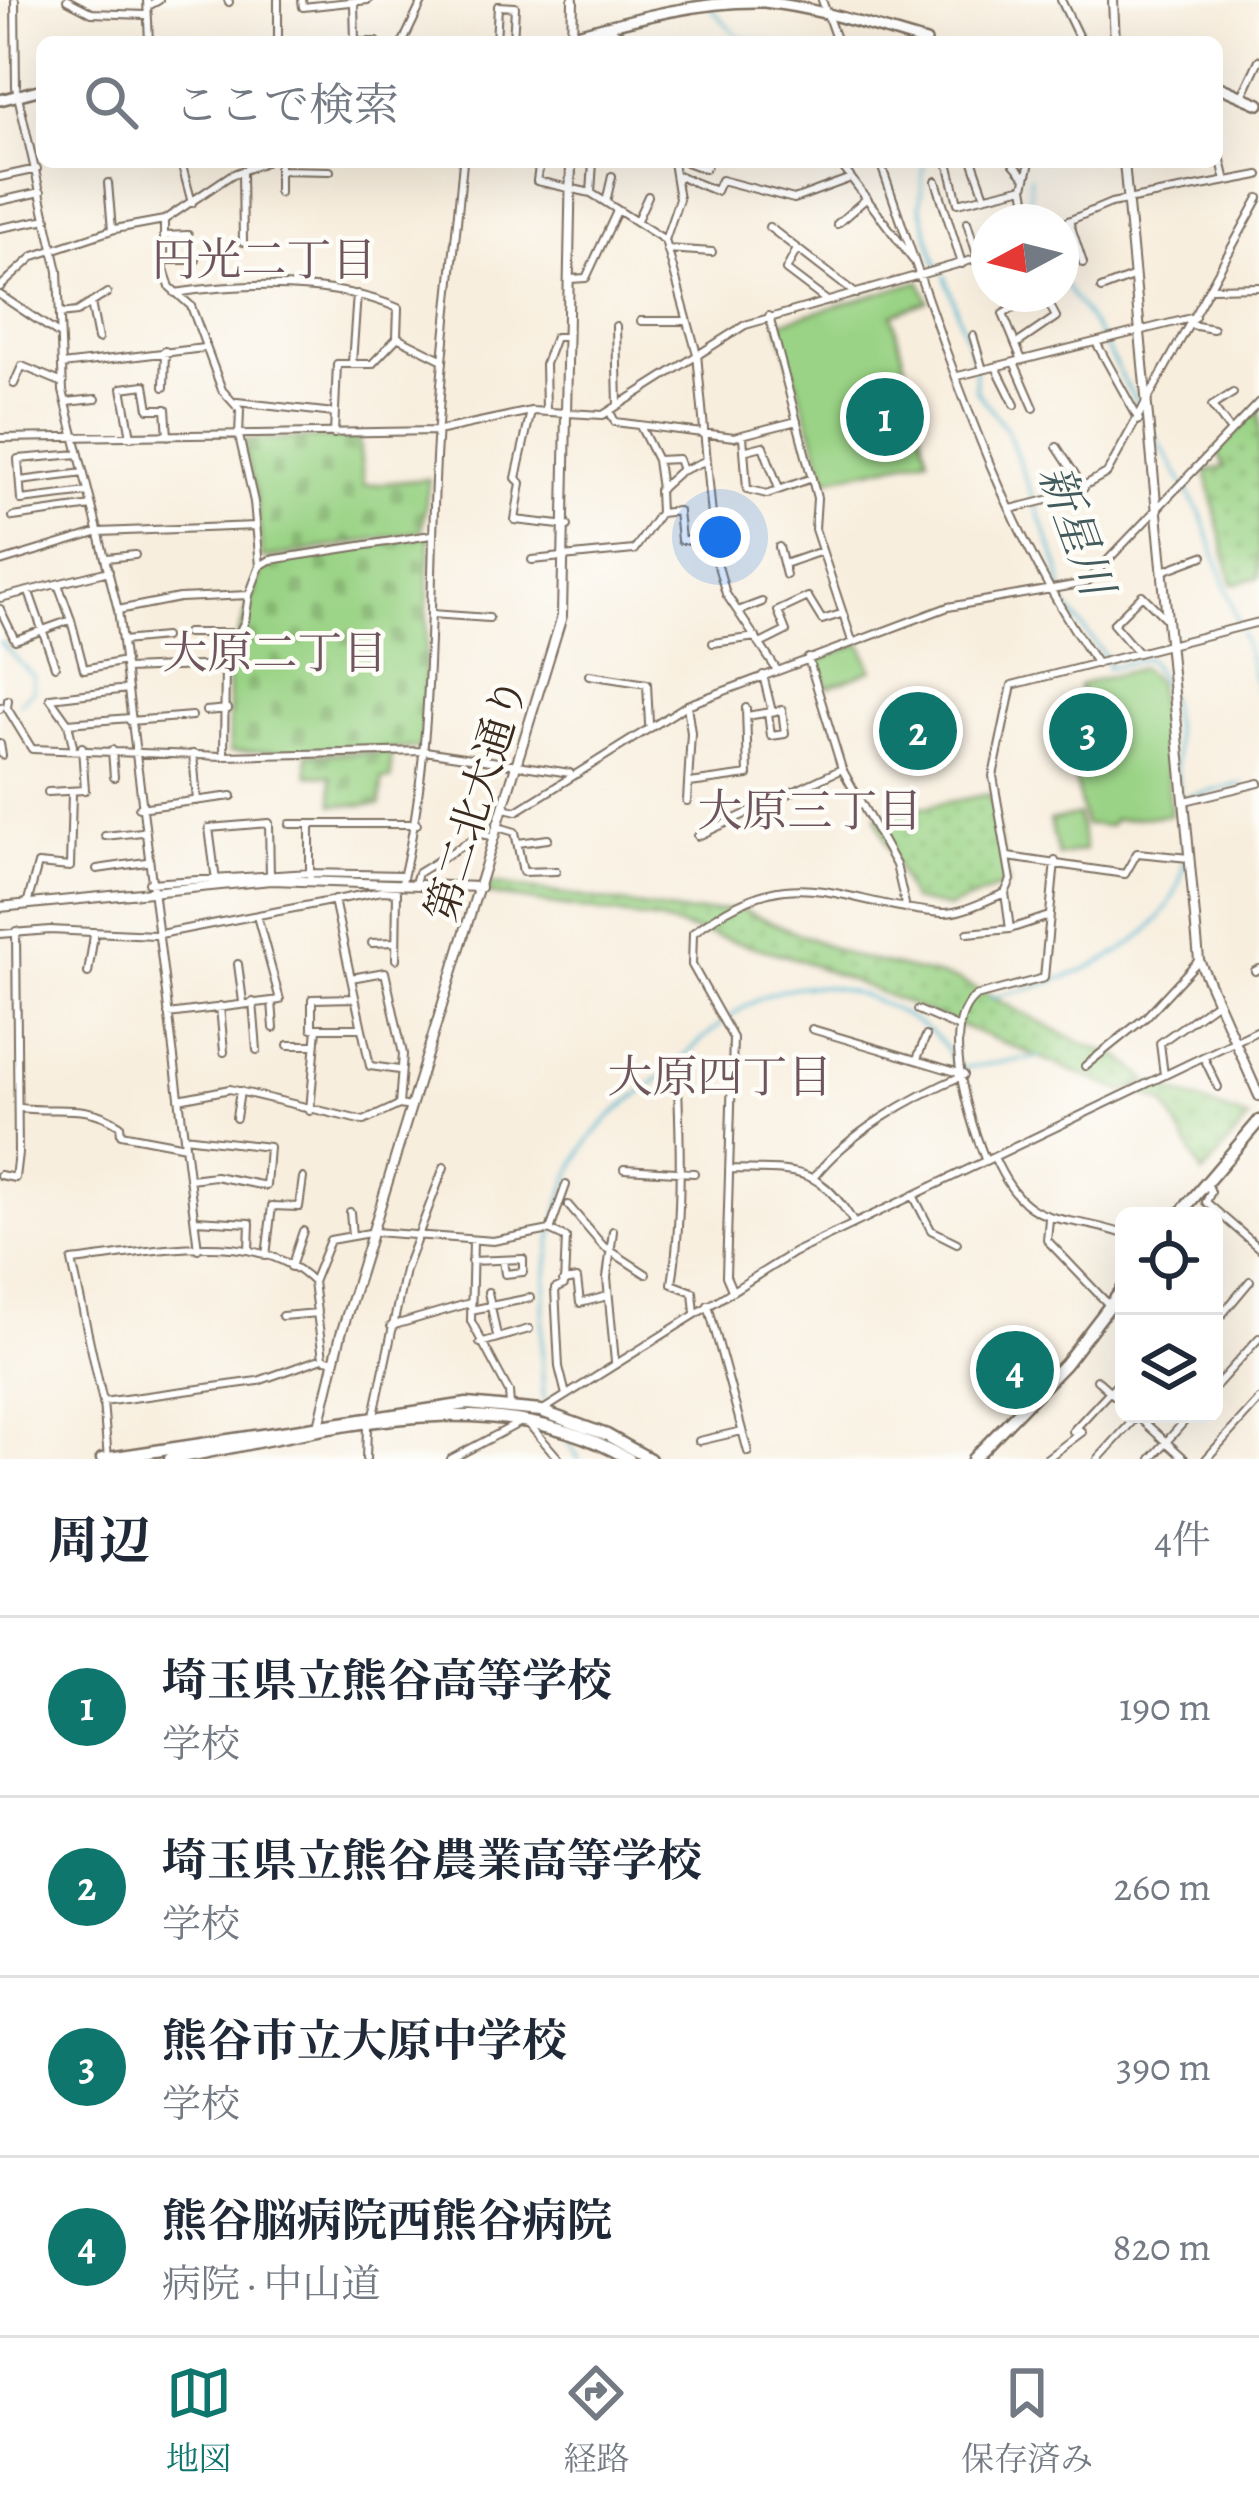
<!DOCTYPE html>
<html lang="ja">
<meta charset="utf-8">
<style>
:root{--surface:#fff;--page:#f2f2f3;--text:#1f2937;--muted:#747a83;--line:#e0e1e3;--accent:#0f766e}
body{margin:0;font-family:Alegreya,"Noto Serif JP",serif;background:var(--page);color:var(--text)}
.controls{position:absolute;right:36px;bottom:36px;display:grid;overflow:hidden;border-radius:18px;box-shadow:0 12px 48px #0002}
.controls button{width:108px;height:108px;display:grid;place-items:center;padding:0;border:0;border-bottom:3px solid var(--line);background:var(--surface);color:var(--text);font:60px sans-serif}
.compass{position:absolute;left:971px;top:204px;width:108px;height:108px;border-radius:50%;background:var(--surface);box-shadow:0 12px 48px #0002;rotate:263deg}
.you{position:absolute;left:720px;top:537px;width:42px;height:42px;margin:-30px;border:9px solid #fff;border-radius:50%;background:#1a73e8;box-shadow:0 0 0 18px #1a73e833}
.badge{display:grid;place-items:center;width:78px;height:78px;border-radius:50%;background:var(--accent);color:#fff;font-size:39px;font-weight:700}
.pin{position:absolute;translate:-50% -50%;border:6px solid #fff;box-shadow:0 3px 12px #0006}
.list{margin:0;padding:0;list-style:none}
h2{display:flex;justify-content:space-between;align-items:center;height:156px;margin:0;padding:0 48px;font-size:51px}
h2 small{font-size:39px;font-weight:400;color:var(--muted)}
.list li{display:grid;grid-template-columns:78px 1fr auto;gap:36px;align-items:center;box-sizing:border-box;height:180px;padding:0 48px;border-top:3px solid var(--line)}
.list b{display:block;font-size:45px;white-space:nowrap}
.list p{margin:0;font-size:39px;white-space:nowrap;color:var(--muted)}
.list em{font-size:39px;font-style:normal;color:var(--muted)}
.icon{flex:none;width:66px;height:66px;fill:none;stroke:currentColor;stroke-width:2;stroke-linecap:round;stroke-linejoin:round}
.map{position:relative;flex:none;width:1259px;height:1459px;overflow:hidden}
.search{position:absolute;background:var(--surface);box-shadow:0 12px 48px #0002;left:36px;right:36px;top:36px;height:132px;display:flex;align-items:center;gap:30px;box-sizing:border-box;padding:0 42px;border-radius:18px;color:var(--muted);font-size:45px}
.sheet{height:876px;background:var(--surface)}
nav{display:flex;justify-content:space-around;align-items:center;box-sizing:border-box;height:168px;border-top:3px solid var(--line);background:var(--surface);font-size:33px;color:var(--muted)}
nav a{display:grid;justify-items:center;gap:6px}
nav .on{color:var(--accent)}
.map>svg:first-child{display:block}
.cemetery{fill:url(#cemetery-stones);stroke:#6a7e52;stroke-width:3}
.park{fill:url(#park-dots);stroke:#6a7e52;stroke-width:3}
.pitch{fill:#9ad385;stroke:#6a7e52;stroke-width:3}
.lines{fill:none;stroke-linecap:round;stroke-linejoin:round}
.stream{stroke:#54b7d2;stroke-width:3}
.minor-casing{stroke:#7d6f61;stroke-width:10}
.tertiary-casing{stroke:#7d6f61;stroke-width:12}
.secondary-casing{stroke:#7d6f61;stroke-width:14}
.trunk-casing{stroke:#7d6f61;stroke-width:15}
.minor{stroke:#fff;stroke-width:6}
.tertiary{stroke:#fff;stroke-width:8}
.secondary{stroke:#fff;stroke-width:9}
.trunk{stroke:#fff;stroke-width:10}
.labels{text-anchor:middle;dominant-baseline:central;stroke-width:9;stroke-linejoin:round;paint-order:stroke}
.street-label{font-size:42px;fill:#3b2a1e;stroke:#fdfcf7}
.neighbourhood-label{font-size:45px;fill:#6e555e;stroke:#fdfcf7}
.water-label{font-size:45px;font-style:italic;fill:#445b5d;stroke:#fdfcf7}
</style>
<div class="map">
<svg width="1259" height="1459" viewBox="0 0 1259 1459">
<defs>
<pattern id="cemetery-stones" width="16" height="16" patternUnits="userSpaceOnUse" patternTransform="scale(3)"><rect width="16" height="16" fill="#9ad385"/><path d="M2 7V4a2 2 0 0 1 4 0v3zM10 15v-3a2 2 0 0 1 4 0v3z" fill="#86b572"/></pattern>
<pattern id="park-dots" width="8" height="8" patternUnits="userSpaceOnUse" patternTransform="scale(3)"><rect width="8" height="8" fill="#9ad385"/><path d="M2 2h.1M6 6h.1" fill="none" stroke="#86b572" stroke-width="1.8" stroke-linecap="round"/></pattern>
</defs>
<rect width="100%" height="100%" fill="#fdfcf7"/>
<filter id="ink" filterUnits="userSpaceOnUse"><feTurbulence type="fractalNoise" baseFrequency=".00833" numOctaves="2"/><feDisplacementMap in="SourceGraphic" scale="24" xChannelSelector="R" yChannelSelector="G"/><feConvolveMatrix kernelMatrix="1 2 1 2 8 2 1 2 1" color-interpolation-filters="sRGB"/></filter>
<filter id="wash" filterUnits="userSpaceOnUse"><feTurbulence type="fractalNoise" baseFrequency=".004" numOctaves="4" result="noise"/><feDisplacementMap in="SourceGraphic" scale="48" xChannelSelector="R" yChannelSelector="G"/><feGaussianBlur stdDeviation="2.7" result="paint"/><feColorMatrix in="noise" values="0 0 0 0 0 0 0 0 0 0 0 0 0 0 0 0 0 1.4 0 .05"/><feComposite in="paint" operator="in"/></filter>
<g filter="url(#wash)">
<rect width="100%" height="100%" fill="#f8eede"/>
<path class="cemetery" d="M358,437L364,485L429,479L422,531L262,558L256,494L242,440Z
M430,536L422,748L230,752L228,662L262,570L270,562Z
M391,753V779H382L380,805H333L331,776L308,775L307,755Z"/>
<path class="park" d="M1259,408V577L1232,584L1206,471L1225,467L1217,452Z
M990,794L1008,884L949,908L911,900L876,816Z
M491,883L687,913L740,909L852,956L958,980L1084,1044L1119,1056L1147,1080L1124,1092L798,959L659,921L487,894Z
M1153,1084L1249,1119L1203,1174L1165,1104L1134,1089Z"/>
<path class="pitch" d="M920,281L928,301L892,314L928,457L827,479L778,323Z
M861,643L872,670L828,687L817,661Z
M1141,668L1157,682L1171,815L1114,820L1109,826L1085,825L1067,741L1069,729L1086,725L1079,685Z
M1078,815L1085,850L1058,856L1050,821Z"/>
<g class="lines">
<path class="stream" d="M1065,0L1078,19L1084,42
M711,8L739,37L768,42
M924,162L920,206L937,266
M1030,176V203
M945,276L975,364L976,390L1007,430L1059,567L1064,603L1107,659L1108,668L1147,658C1176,695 1173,726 1177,771C1180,803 1189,841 1182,873C1163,953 1060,983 990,998
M1061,280L1097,331L1146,421
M1151,429L1202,516L1238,623
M1241,632L1259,692
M0,642L33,676V690L20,703
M1187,797L1242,784
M680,1060C754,989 804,961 899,1012C923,1025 949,1040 954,1069L1040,1057
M544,1401C538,1328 544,1192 595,1133C616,1107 649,1089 673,1067
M564,1436L579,1459"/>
</g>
</g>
<g filter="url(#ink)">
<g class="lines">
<g class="minor-casing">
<path id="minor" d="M15,0L16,87L58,271L63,391L118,610L198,1249
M67,0L92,13L145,15
M147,0L149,42
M228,0L229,2
M278,0V42
M302,0L303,7L368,0
M822,0L837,42
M1061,0L1081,42
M354,4L355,41
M148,6L159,0
M606,27L634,42
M339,42H377
M403,42L423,0
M496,42L498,6L515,7L513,42
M1242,96L1259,60
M1217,144L1226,181
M181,162L192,203
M524,162L539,167L537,181L591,193L665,240L697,354L716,559L726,594L777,670
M686,162L705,169L708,162
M839,162L913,260
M880,162C941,332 993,515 1097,664
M948,162L958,203L1024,187
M973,162L985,196
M1012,162L1025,177
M280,170L330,171
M242,172L243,242
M679,176L716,191L721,180L794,199L851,178
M0,177L37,169
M936,181L962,264
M108,183L112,230
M279,193V162
M591,193L593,162
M0,201L41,192
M606,202L612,176
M164,220V269L170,287L191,306L222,390L240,410L239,436L254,502L260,566
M637,220L648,196
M1069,221L1083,263
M967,222L978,258
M1030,222L1024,187L1030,162
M837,224L867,198
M1061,224L1111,203L1259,175
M769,227L856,294
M0,228L47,219
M164,236L188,235
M665,240L679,199L673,162
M667,249L712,252
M797,249L786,270L827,301
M164,260H196
M570,279L586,278L617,211
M0,287L34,256L115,229L164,220L231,175L265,162
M1212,288L1259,287
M1101,289L1135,276
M175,293C243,283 334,280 398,308L397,337L443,360
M0,295L60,335
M91,303L98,339
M60,314L77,312L107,293
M769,316L817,498L815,529L852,641
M641,321H686
M1191,325L1213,329
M616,326L618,405
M973,336L983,370
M1018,343L1056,317L1044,294
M1097,344L1139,420
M1022,360L1003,314L1039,294
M1014,362L1034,408
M352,363L357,294
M62,365L204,348
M996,367L1015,405
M958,376L1195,317
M14,384L22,366L63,383
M164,387L165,351
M66,402L96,399
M237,402L334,413
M546,410L545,364L555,337H567
M531,411L516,478L521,483L515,520L568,526
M610,412L615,422L734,437L797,421
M640,426L657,460L661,489
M1231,431L1212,406L1233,393
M334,434L337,364H372L396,339
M743,436L747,489L767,494L812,478
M131,437L122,388L145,385L149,409H166L168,436
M0,438L437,431L531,411L603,415L745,325L989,255
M1057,447L1084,488
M747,450L763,446L779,489
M79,454L18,459L21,500L88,492
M657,460L678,459L682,470
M20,481L84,473
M1011,509L1067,495L1107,473L1259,198
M660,513L678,511L681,540H714
M13,517L92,506
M779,547L786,575
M107,558L135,555
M532,560L634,550L660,513L659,490L679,472L705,461
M0,562L99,532L256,526
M784,564L822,551
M1163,571L1203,556
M58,584L71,620
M29,592L55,666
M0,598L109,571
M0,609L15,640L71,620L84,669L125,661
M118,610L179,598L249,595L260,566L270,560L431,535
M738,611L762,602
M431,614L489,618
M187,633H238
M122,641L164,637
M713,643L756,637
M760,644L786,631L778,611L808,597L822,620L841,614
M1138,653L1113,624L1142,595L1168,621
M808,658L842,769L896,865L905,904
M126,669L224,665
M589,675L647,684L649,724
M763,675L772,712
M8,700L7,708L32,749L224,756L425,751L570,773
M0,709L1,707
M206,711L228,709
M747,716L782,710L785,734L771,736L768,713
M130,721L192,716
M68,723L130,718
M0,744L2,755
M73,746L68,723L50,698L128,689
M112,750L114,777
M193,754L197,801
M224,756L225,660L245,621L249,595
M690,783L748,775L746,708
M48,792L85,790L82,747
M687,801L691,733L687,705
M1185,801L1259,783
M139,808L232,796
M504,808L517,811L687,705L948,607L1086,583L1259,402
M290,824H417
M310,824V876
M498,827L515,832L523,872L556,871
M105,836L142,832
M698,836L842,769
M518,843L548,839
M1008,857L1125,874L1137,853L1189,858
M97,869L146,862
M216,881L209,828L269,823L270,876
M402,882C434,751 429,616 435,481C439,375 453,268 463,162
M149,883L310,873L403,875
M415,883L418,873L481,834L495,837
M1005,893L1010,929L1049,916
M334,900L370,1066L399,1070
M27,904L38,864L70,867L72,793
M968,933L1010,929
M0,934L50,930L155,935L382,891L397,892L396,959
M372,943L395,942
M238,964L243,1002
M1255,971L1259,969
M88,973L94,935
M351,978L385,972L403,1054L399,1105
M355,998L312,999V1028H361
M272,1001L274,1028
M253,1002L257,1050
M220,1006L224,1052
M918,1010L957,1027
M168,1014L280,1000L257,916
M812,1029L963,1074
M288,1045H314
M1204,1058L1218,1087
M917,1059L926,1036
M677,1060C680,1132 683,1214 672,1284L693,1292L695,1313
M1085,1066L1146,1017L1199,960
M1164,1075L1160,1043L1216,1003
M179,1099L230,1089L364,1121L399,1105L411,1107
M21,1108C60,1113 84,1102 120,1125L121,1134L185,1146
M310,1111L317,1028
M236,1118L240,1091
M184,1137L269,1147L266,1186L215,1176L190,1179
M994,1157C1028,1233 1058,1211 1124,1234
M985,1159C970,1121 938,1025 976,996L1044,978L1055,861
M624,1169L694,1173
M729,1169C793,1171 818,1163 854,1223
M0,1175L15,1178L18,1153L16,931
M814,1177C848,1133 912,1097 964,1075
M1207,1183L1211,1192L1206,1202L1259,1248
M913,1195L931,1230L957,1243
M568,1205L603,1246L646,1274
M350,1212L352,1236
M1049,1219L1047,1240L1108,1304
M195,1220L250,1223L249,1250
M551,1231L566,1238L564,1285L555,1289L559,1367L566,1395
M613,1231L607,1278L615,1362
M473,1241L471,1321L509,1392L510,1406
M266,1256L272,1206L299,1207L303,1178
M471,1261L523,1259V1272L505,1274L503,1260
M291,1267L303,1231
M563,1281L577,1279L580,1303L608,1296
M313,1282L330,1240L375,1232L493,1241L550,1230L566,1185
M732,1290L726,1276L733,1038L692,965L693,933C796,854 834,904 942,913C961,914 987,900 1005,893L1011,880L993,776L1012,685L1259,622
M488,1292L497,1336
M708,1305L748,1452
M471,1310L530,1298
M282,1316L318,1313
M1214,1324L1250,1281
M391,1326L470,1303
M480,1343L529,1329
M1097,1380L1124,1404
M1214,1388L1259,1338
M103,1402L258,1381L323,1358L334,1361
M543,1410L793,1253L1259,1030
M1135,1414L1185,1459
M374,1415L405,1270L444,1167
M527,1422L559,1459
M1073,1431L1124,1376
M699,1441L742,1431
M108,1459L103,1402L72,1261C143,1254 256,1224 313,1282L323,1358
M366,1459L367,1426
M451,1459L521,1422
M1046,1459L1082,1432L1077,1428
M1098,1459L1139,1414
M1151,1459L1191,1414
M1206,1459L1259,1400"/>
</g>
<g class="tertiary-casing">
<path id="tertiary" d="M1113,0L1115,42
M572,42L573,0
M1124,162L1199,960L1259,1096
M0,907L271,880L480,887
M319,1426L341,1334L562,616L571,162"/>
</g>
<g class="secondary-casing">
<path id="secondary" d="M547,42C616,24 692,0 764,2C819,8 873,27 926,42
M1217,86L1259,104
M0,100L42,89"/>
</g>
<g class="trunk-casing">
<path id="trunk" d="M1178,1216L1259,1121
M102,1459L467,1404L541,1411L607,1435L650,1459
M170,1459C319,1433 489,1376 629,1459
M973,1459L1065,1364L1124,1287"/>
</g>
<use href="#minor" class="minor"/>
<use href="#tertiary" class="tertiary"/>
<use href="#secondary" class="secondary"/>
<use href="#trunk" class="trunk"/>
</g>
</g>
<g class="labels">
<g class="street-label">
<text transform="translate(476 799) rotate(-73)">第二北大通り</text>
</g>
<g class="neighbourhood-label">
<text x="264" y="260">円光二丁目</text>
<text x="275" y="653">大原二丁目</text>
<text x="810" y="811">大原三丁目</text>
<text x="720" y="1077">大原四丁目</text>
</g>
<g class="water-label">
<text transform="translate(1076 530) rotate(70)">新星川</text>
</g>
</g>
</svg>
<div class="controls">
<button><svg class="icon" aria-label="locate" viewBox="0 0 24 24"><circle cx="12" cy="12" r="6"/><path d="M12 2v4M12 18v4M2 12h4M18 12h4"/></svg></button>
<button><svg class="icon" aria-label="layers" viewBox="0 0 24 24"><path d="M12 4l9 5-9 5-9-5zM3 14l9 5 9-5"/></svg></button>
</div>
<svg class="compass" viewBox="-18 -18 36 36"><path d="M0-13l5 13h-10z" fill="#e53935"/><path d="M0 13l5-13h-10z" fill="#747a83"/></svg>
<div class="you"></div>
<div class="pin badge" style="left:885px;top:417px">1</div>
<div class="pin badge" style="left:918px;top:731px">2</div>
<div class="pin badge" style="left:1088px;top:732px">3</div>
<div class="pin badge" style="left:1015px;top:1370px">4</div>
<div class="search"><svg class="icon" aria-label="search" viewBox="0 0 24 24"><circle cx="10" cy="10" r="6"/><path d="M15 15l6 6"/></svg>ここで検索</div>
</div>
<section class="sheet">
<h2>周辺<small>4件</small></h2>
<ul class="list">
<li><span class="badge">1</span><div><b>埼玉県立熊谷高等学校</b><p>学校</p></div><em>190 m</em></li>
<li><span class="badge">2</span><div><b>埼玉県立熊谷農業高等学校</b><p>学校</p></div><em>260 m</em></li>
<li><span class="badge">3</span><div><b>熊谷市立大原中学校</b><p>学校</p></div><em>390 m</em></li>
<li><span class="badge">4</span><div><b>熊谷脳病院西熊谷病院</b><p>病院 · 中山道</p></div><em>820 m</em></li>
</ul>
</section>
<nav>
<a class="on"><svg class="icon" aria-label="map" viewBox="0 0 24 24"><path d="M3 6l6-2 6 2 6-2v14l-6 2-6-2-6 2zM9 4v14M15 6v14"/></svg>地図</a>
<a><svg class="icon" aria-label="directions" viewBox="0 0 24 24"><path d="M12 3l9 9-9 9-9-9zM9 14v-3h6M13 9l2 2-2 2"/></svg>経路</a>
<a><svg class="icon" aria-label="saved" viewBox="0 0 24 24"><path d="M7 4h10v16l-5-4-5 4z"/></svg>保存済み</a>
</nav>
